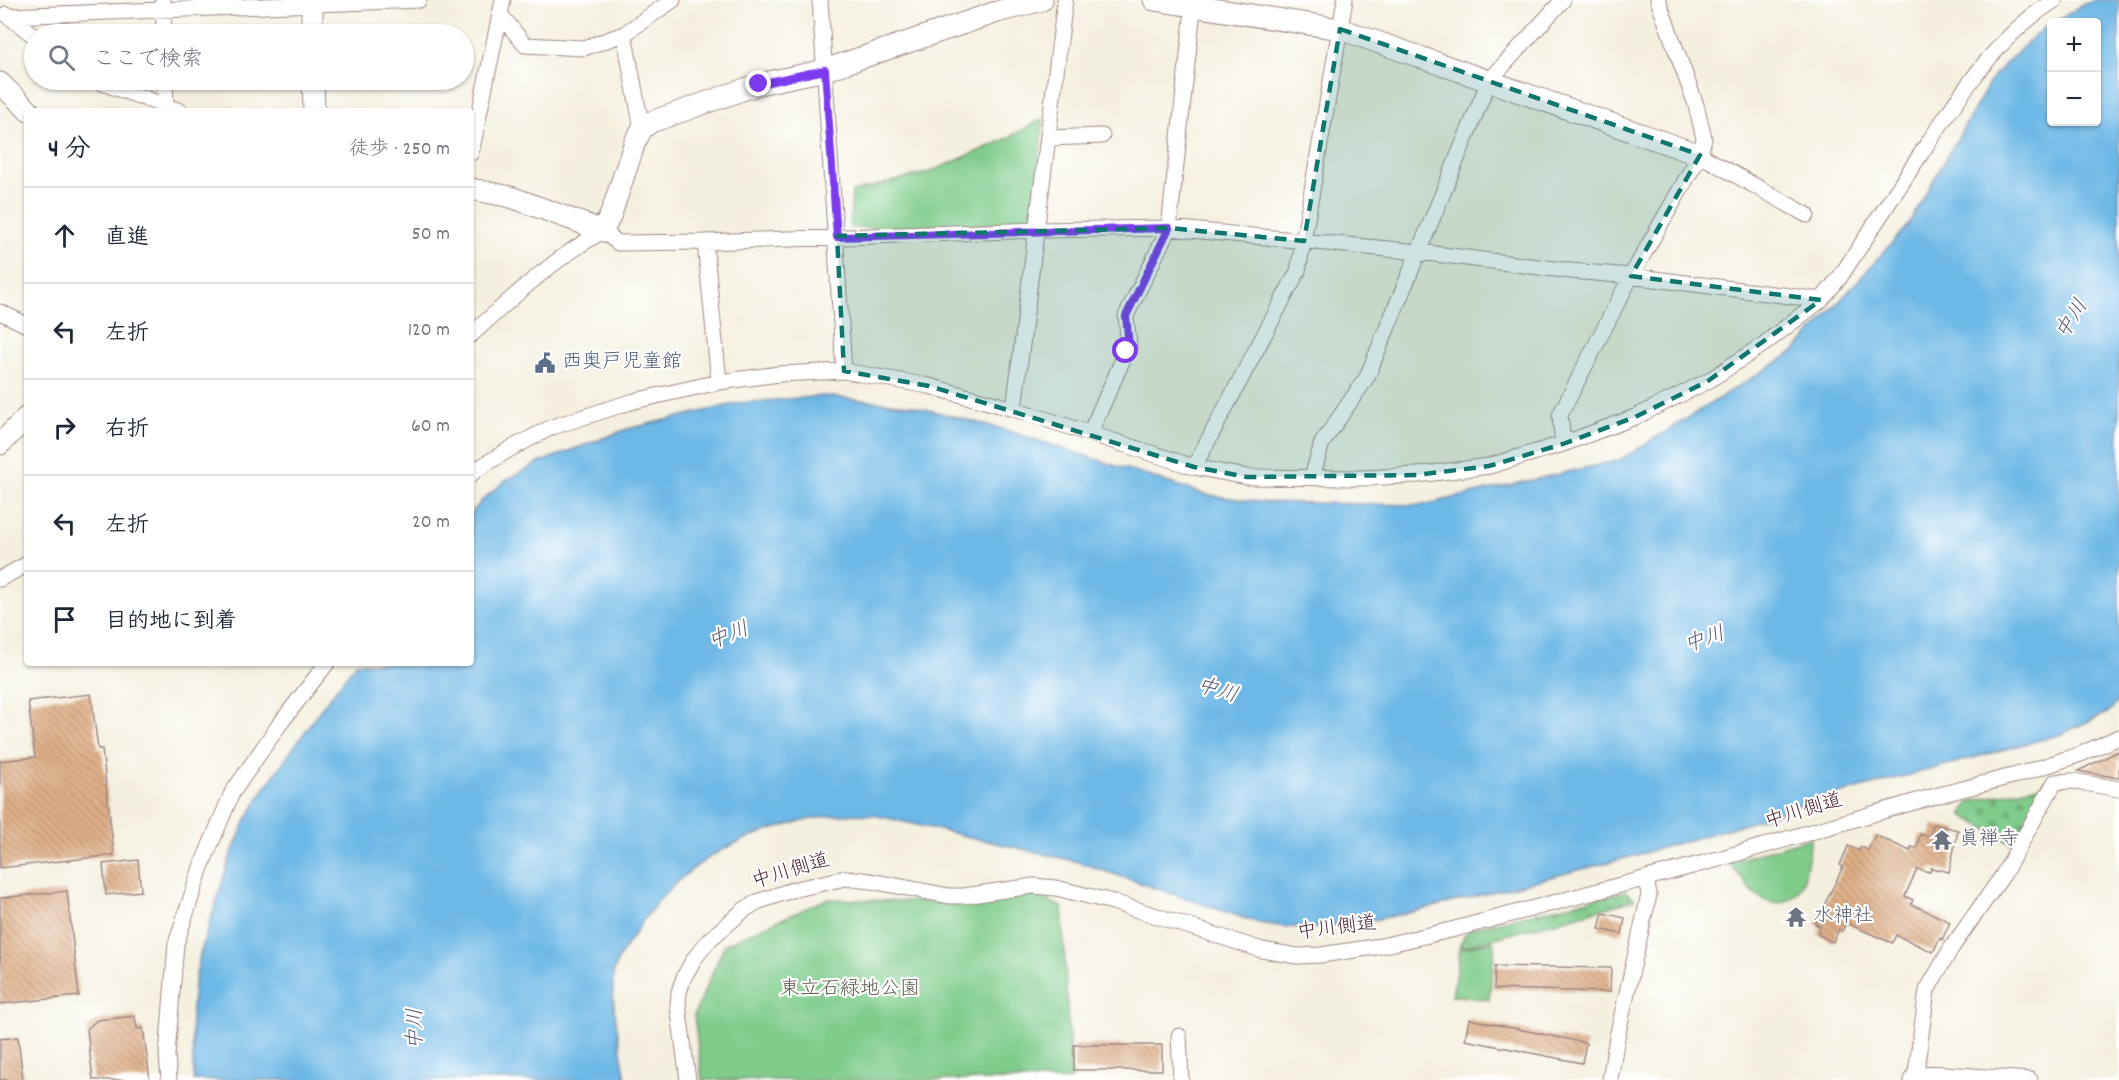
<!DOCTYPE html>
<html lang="ja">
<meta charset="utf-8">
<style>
:root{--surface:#fff;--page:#f2f2f3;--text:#1f2937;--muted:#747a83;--line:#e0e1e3}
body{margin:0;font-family:Dekko,"Klee One",sans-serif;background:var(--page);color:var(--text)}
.controls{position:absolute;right:18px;top:18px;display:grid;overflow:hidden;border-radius:6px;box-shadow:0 2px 4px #0004}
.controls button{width:54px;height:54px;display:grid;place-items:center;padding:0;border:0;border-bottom:2px solid var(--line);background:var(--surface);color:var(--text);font:30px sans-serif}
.stop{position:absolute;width:18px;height:18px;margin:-14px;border:4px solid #7c3aed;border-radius:50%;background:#fff}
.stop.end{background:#7c3aed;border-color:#fff;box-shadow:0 2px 6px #0008}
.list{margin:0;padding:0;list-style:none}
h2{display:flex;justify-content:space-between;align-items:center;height:78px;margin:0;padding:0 24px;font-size:26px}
h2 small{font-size:20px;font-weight:400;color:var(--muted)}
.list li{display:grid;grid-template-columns:39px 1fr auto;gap:18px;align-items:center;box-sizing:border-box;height:96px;padding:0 24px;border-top:2px solid var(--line)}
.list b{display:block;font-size:22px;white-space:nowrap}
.list em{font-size:20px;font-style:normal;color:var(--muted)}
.icon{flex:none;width:33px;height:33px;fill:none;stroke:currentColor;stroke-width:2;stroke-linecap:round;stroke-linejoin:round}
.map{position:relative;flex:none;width:2119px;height:1080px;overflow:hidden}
.search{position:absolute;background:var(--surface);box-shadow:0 2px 4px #0004;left:24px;top:24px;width:450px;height:66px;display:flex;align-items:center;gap:15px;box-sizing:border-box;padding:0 21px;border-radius:33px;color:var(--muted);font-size:22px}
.panel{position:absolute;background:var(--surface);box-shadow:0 2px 4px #0004;left:24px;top:108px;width:450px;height:558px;border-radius:6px}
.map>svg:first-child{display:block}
.grass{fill:url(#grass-dots);stroke:#64765b;stroke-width:1.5}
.cemetery{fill:url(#cemetery-stones);stroke:#64765b;stroke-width:1.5}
.park{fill:#7fcc8b;stroke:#64765b;stroke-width:1.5}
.water{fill:#6db8e6;stroke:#5c6c88;stroke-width:1.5}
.building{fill:url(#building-back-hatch)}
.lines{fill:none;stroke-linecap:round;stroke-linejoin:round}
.street-casing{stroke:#9f8885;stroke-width:17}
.secondary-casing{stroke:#9f8885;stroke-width:23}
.street{stroke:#fff;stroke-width:15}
.secondary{stroke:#fff;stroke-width:21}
.route{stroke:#7c3aed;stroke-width:8}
.marked{fill:#0f766e;fill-opacity:0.2;stroke:#0f766e;stroke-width:4.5;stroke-dasharray:12 8;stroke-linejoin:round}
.labels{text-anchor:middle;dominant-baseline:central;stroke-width:4.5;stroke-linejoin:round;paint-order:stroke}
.service-label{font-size:20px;fill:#4e5e75;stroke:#fff;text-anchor:start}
.street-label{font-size:20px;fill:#4a1f2b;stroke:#fff}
.worship-label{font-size:20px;fill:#5b616d;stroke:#fff;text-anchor:start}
.park-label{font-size:20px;fill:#5d5c4d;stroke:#fff}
.water-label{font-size:21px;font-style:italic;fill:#585c76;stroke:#fff}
</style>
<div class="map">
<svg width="2119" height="1080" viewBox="0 0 2119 1080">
<defs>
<pattern id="grass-dots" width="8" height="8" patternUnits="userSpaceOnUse" patternTransform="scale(1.5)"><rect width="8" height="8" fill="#7fcc8b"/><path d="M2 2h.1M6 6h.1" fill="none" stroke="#6faf78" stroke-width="1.8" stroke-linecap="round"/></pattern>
<pattern id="cemetery-stones" width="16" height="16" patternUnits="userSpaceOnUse" patternTransform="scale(1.5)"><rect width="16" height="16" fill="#7fcc8b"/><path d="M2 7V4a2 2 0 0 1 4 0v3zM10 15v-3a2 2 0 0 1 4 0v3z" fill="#6faf78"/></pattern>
<pattern id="building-back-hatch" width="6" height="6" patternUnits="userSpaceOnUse" patternTransform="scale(1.5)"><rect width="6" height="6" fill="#dfb088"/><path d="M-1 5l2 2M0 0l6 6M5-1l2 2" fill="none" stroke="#b78f6f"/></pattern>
</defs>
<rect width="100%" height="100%" fill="#fff"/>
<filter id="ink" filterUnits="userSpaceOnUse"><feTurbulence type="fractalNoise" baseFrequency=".0167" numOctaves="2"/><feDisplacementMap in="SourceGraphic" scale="12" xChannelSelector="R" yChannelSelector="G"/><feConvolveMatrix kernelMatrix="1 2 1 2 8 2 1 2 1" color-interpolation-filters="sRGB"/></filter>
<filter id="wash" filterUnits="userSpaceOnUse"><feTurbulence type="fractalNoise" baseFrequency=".008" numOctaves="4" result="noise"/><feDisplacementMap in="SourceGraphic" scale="24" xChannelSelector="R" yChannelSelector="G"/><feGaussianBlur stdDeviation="1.35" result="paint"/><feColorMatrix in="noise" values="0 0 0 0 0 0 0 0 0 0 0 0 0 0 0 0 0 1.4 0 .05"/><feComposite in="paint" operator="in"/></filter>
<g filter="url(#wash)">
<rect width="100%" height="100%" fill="#f4f0df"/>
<path class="grass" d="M1625,891L1635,900L1459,948L1464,936L1470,929Z"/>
<path class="cemetery" d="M2046,784L2013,844L1962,815L1969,802Z"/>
<path class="park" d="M1044,118L1032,223L850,228L852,192L930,172L1004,140Z
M1811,838C1809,853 1807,871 1802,885C1799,892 1794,898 1786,901C1761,912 1742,879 1729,862Z
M1029,894H1042V898L1062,907L1071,1080H702L694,1015L725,944L827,899L968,903Z
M1492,941L1495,946L1489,1000L1452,995L1460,949Z"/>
<path class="water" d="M2096,0H2119V701L2107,713L2059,735L1808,802L1748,823L1637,855L1418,911L1362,922L1320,928L1287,927L1259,923L1078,862L874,815C844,812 817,817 788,825C722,842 674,873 636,931C628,944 617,957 614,971C609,998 622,1052 626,1080H194L191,1018L194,985L200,955L230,857L245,822L263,791L323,706L356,663H471V514L482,500L505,481L538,463L627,429L739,403L824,396L910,405L1002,429L1207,495L1261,502L1422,505L1620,460L1795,351L1908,225L1994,75L2035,35L2051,24L2052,122H2096V22H2055L2082,5Z"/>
<g id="blocks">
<path class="building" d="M91,694L98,749H102L114,855L0,868V761L35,757L28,701Z
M2119,751V778L2078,771Z
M1933,824L1958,830L1949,872L1931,868L1930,872L1917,869L1905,896L1913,900L1911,904L1950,922L1942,940L1940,938L1933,952L1896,935L1892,943L1846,923L1842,931L1839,929L1833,942L1817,934L1821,927L1815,924L1843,867L1840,865L1848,846L1859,851L1861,847L1868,850L1875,835L1910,851L1911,847L1917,848L1920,834L1930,837Z
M138,860L141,891L106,895L103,864Z
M67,891L79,996L0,1004V898Z
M1603,913L1625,918L1622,934L1599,929Z
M1495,966L1611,968L1610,992L1494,989Z
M135,1016L137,1029L143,1028L150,1080H93L87,1029L97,1020Z
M1469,1019L1586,1043L1582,1063L1465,1040Z
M18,1037L23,1080H0V1039Z
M1074,1045H1162V1070H1074Z"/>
</g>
</g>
<g filter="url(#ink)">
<use href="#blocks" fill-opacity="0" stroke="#9f8885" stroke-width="1.5"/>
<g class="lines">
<g class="street-casing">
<path id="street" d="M163,0L164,34
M820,0L844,371
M6,14L34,36
M500,14L525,45L584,48L624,34L642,129
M8,16L419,0
M624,34L673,0
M96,80L102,83L180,111
M165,80L166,106
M1049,138L1102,136
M471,153L503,0
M1700,155L1807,215
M705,242L719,382
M0,312L27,325
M471,335C513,297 553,259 603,231L618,243L705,242L1038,230L1169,228L1419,252L1571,271L1631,276L1821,300
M1014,409L1065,0
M1090,433L1129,346L1126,316L1169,228L1194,0
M1563,444L1560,415L1631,276L1700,155L1704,138L1696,105L1658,0
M1194,467L1298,271L1345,0
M471,475L474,471L510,449L552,427L634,401L719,382L779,374L844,371L929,386L1014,409L1194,467L1247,477L1367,478L1417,475L1489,466L1563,444L1635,417L1708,381L1764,344L1821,300L1840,277C1869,233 1897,190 1926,146C1963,91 1998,35 2055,0
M1312,477L1322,443L1367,377L1489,81L1563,0
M0,579L27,564
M1179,1036L1181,1080
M1916,1072L2030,1080
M169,1080L167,1055L176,944L201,867L232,793L279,725L327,663
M688,1080L678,1005L679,992L684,977L694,959L709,940L744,910L757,902L792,890L845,878L871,881L949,896H964L1033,886L1056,888L1113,902L1262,950L1297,956L1321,955L1381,946L1455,929L1715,860L1924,799L2024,773L2081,754L2119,737
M1610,1080L1617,1037L1649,895L1646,878
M1912,1080L1916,1072L1927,990L1952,947L2003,875L2055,782L2073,781L2119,789"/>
</g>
<g class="secondary-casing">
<path id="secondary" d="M312,0V34
M1154,0L1340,29L1700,155
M313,80L314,111
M0,83L29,111
M471,189L511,197L603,231L611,214L635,142L642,129L651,122L759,84L825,70L997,12L1042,0
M0,444L27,417"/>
</g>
<use href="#street" class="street"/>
<use href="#secondary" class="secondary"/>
</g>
</g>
<g class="lines" filter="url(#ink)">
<path class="route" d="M759,84L825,70L837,237L1169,228L1126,316L1129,346L1126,351"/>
</g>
<path class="marked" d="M1340,29L1700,155L1631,276L1821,300L1708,381L1635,417L1563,444L1489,466L1417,475L1247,477L1194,467L929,386L844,371L837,236L1169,228L1304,241Z"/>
<defs>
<g id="civic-bare" transform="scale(1.62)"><path d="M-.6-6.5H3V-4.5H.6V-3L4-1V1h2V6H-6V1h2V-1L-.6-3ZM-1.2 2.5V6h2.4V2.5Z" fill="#5c6f8a" stroke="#fff" stroke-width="2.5" paint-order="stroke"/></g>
<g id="temple-bare" transform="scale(1.62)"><path d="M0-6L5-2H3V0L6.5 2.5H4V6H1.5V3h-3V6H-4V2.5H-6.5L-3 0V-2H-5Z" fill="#6b7280" stroke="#fff" stroke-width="2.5" paint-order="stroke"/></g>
</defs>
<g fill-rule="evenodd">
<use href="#civic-bare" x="545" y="363"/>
<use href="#temple-bare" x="1942" y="840"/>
<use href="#temple-bare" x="1796" y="917"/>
</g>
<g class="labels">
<g class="service-label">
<text x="562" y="363">西奥戸児童館</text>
</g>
<g class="street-label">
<text transform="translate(1804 812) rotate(-17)">中川側道</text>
<text transform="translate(791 872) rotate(-17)">中川側道</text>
<text transform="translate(1337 929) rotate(-7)">中川側道</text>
</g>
<g class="worship-label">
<text x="1959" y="840">眞禅寺</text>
<text x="1813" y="917">水神社</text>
</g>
<g class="park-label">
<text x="850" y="990">東立石緑地公園</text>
</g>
<g class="water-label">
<text transform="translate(2073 320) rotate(-58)">中川</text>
<text transform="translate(729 637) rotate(-21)">中川</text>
<text transform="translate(1705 641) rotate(-19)">中川</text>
<text transform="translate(1217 692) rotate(17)">中川</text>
<text transform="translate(417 1029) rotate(-90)">中川</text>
</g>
</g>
</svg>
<div class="controls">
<button>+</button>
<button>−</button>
</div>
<div class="stop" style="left:1126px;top:351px"></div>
<div class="stop end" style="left:759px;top:84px"></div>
<div class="search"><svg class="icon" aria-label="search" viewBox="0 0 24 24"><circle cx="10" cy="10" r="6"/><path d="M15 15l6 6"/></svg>ここで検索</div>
<section class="panel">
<h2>4 分<small>徒歩 · 250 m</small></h2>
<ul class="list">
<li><svg class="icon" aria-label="ahead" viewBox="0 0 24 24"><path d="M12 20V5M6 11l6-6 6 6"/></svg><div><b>直進</b></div><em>50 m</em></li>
<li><svg class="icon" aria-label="left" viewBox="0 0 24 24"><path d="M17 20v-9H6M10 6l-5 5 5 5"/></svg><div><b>左折</b></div><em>120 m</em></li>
<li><svg class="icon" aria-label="right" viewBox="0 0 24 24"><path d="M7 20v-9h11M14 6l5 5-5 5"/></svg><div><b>右折</b></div><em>60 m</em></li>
<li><svg class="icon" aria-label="left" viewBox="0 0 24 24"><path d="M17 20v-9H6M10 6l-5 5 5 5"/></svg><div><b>左折</b></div><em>20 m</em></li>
<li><svg class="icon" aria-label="arrive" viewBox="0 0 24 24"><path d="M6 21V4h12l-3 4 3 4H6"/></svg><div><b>目的地に到着</b></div></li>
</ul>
</section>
</div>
